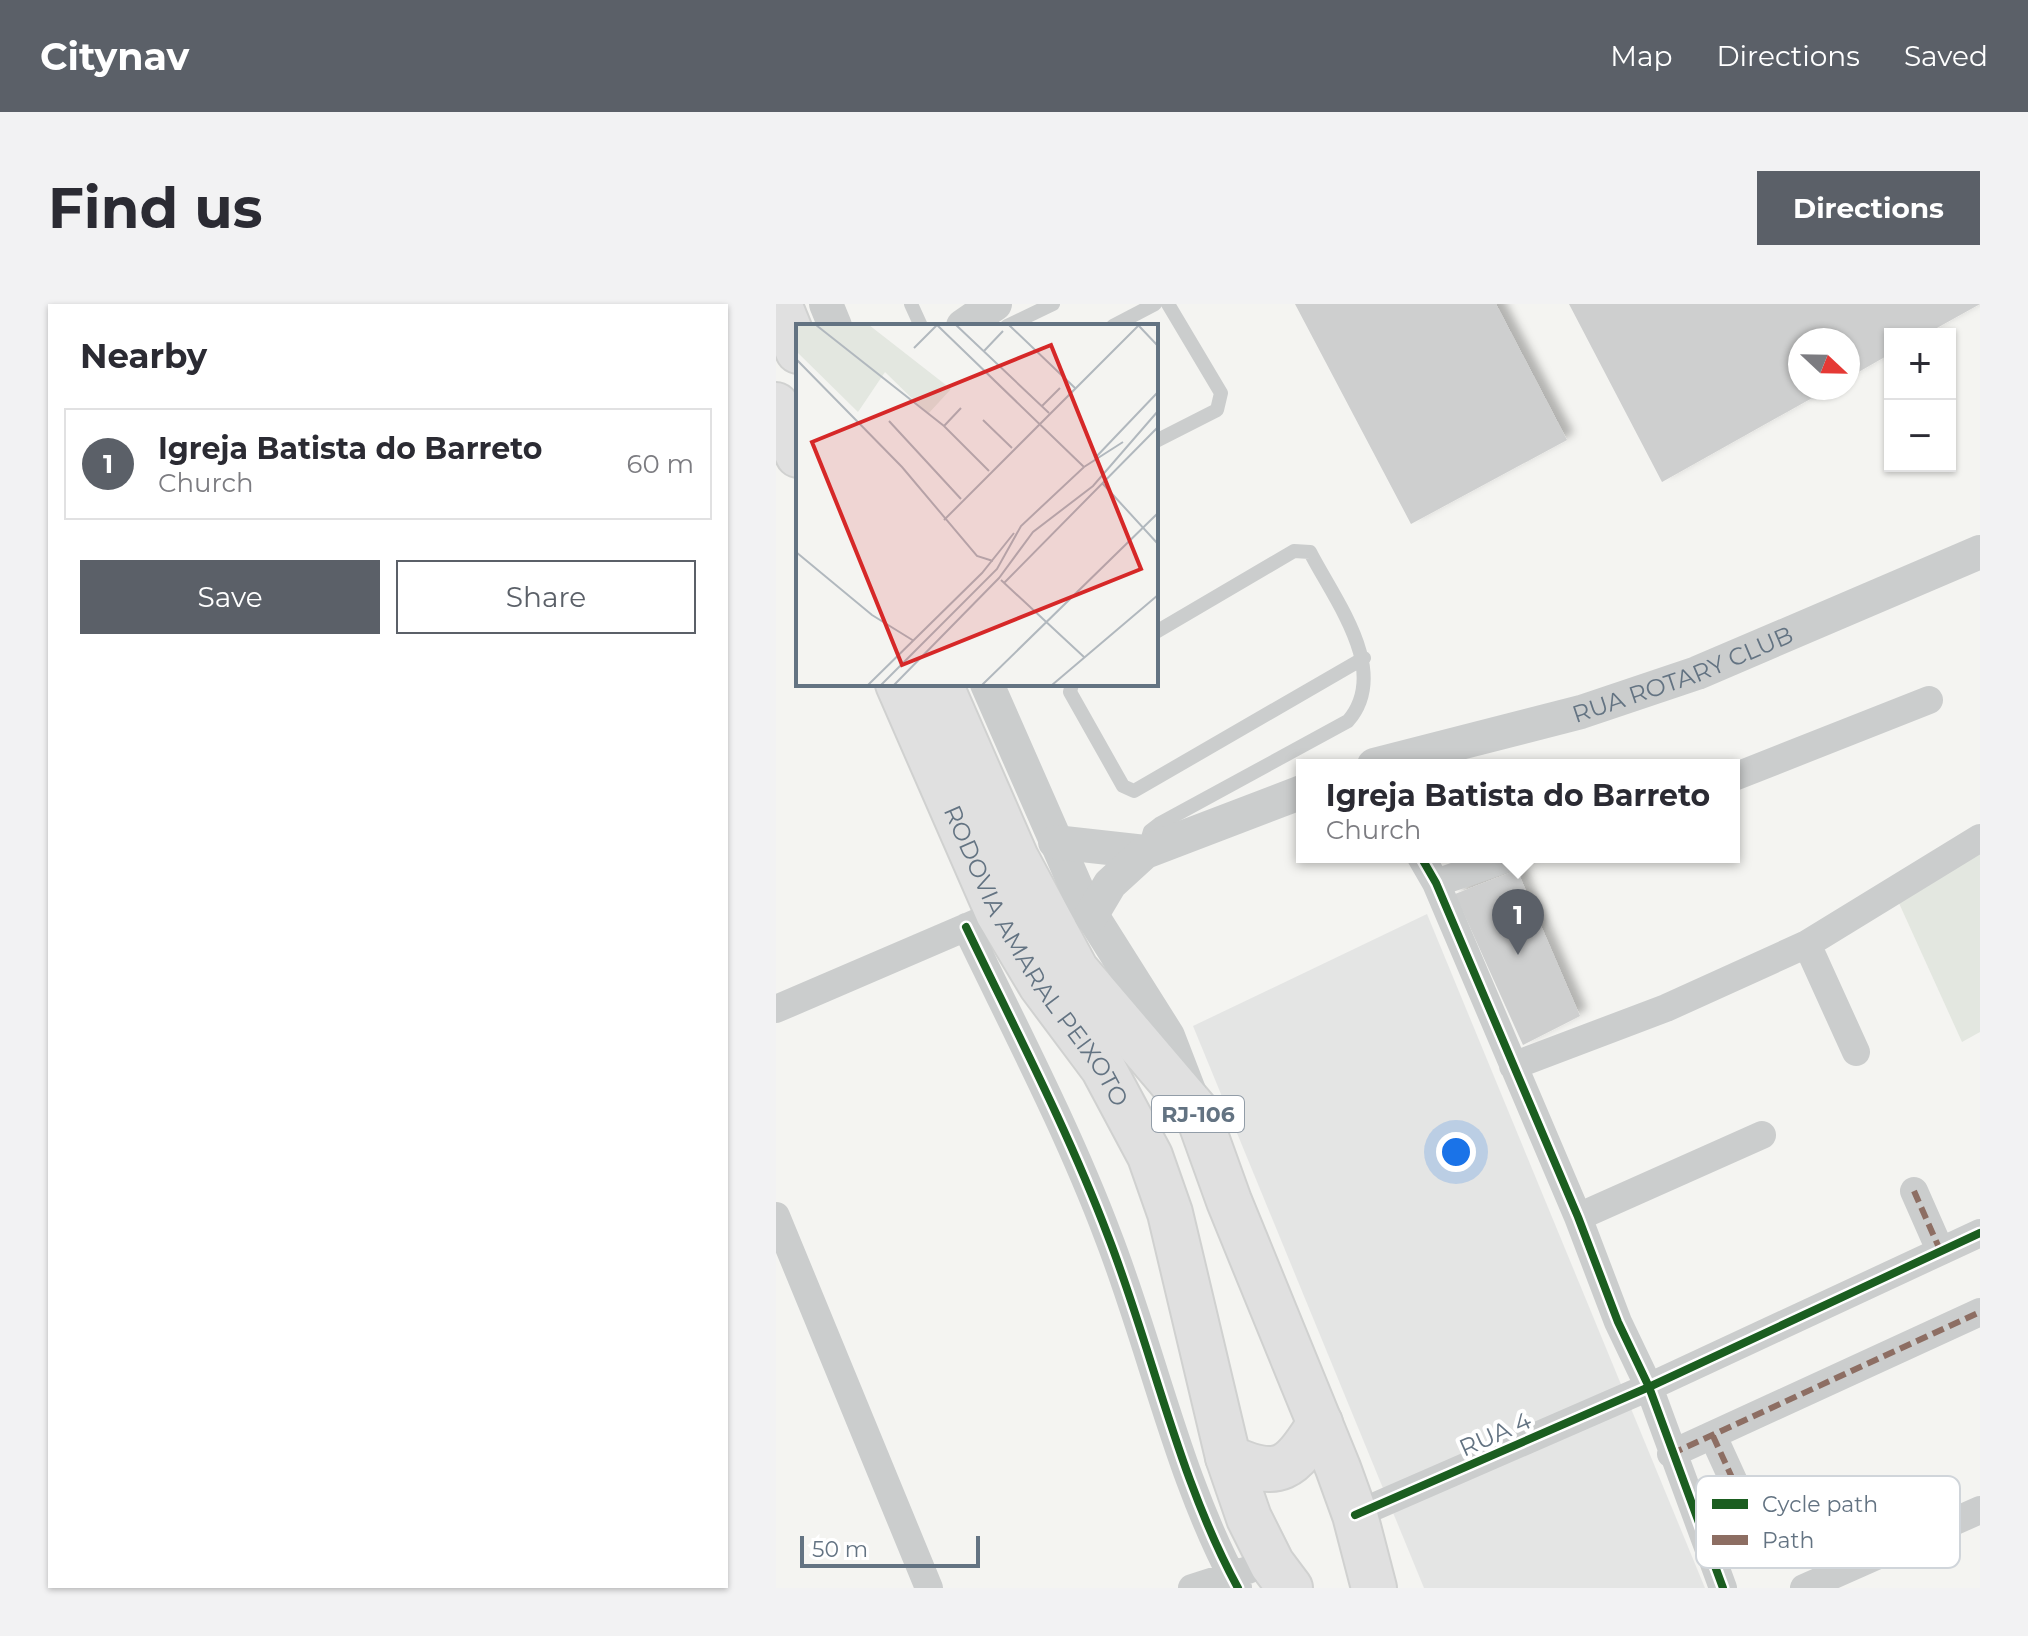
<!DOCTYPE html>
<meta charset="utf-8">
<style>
:root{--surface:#fff;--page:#f2f2f3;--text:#2b2b33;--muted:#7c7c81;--line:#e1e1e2;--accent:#5b6068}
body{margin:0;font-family:Montserrat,sans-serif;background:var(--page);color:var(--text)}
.controls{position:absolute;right:24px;top:24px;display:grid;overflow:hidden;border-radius:0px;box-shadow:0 2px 6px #0004}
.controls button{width:72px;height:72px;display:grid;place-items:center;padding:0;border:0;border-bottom:2px solid var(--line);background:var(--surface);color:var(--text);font:40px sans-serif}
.compass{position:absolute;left:1012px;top:24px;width:72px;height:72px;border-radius:50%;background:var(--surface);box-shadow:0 2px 6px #0004;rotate:112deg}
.scale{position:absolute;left:24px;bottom:20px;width:180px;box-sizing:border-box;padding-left:8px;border:4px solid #637382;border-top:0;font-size:22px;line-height:28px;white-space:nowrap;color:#637382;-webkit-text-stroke:6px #fff;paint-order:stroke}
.you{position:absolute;left:680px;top:848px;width:28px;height:28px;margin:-20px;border:6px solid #fff;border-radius:50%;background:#1a73e8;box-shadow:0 0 0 12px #1a73e833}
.badge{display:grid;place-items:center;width:52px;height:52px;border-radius:50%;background:var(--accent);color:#fff;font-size:26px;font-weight:700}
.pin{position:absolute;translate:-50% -66px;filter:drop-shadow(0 2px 4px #0008)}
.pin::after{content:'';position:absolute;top:42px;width:28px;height:24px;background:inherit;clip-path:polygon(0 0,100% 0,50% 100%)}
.popup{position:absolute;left:520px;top:455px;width:444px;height:104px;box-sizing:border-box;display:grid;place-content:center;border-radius:0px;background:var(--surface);filter:drop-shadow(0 2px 6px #0005);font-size:26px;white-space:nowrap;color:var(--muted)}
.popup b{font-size:30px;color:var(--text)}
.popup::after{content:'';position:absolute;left:50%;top:100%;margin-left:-16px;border:16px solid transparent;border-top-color:var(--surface)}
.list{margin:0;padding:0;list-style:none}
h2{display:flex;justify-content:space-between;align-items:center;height:104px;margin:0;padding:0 32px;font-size:34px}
h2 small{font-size:26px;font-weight:400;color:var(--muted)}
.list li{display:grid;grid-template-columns:52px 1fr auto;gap:24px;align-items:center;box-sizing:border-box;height:112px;margin:0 16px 16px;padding:0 16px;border:2px solid var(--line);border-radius:0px}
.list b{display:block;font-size:30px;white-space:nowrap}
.list p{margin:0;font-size:26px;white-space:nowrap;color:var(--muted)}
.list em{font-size:26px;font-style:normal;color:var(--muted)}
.actions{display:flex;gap:16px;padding:24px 32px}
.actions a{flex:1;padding:18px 0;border:2px solid var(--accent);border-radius:0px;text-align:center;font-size:28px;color:var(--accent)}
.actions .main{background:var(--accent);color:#fff}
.map{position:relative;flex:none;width:1204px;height:1284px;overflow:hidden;border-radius:0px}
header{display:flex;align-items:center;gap:48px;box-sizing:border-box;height:112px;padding:0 40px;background:var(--accent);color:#fff}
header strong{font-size:38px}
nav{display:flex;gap:44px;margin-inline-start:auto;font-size:28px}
.intro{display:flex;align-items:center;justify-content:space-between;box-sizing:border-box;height:192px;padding:0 48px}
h1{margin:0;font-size:56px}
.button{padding:20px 36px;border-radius:0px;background:var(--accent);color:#fff;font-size:28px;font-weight:700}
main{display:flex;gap:48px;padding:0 48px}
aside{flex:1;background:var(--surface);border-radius:0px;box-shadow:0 2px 6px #0004}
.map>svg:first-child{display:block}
.built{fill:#e4e5e4}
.green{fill:#e3e7e0}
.building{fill:#cecfcf;filter:url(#shadow)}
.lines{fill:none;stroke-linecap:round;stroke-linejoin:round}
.trunk-casing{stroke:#d0d1d0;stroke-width:48}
.service{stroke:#cbcdcd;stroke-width:14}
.minor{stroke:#cbcdcd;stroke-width:28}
.tertiary{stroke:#cbcdcd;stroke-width:34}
.trunk{stroke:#e0e0e0;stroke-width:44}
.quiet{stroke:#8d6e63;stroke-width:6;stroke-dasharray:12 6;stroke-linecap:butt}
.cycleway-casing{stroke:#fff;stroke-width:13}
.cycleway{stroke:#1b5e20;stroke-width:8}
.labels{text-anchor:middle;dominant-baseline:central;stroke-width:8;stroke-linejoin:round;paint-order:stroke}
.shield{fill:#fff;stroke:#929da8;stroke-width:2}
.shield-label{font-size:22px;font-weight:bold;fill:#637382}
.street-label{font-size:24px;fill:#637382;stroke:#fff}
.inset-road{fill:none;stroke:#b1b8be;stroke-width:2}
.view{fill:#d62828;fill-opacity:0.15;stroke:#d62828;stroke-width:4}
.inset-edge{fill:none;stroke:#637382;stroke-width:4}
.key{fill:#fff;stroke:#d0d5da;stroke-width:2}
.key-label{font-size:22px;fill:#637382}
</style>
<header>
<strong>Citynav</strong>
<nav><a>Map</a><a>Directions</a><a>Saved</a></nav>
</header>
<div class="intro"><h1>Find us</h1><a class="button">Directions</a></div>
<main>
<aside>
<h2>Nearby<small></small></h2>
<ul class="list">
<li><span class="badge">1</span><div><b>Igreja Batista do Barreto</b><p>Church</p></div><em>60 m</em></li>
</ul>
<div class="actions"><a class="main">Save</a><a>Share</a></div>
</aside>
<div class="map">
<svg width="1204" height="1284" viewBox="0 0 1204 1284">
<defs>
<filter id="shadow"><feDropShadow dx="7" dy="-7" stdDeviation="4" flood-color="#0004"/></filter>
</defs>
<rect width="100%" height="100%" fill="#f4f4f1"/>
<path class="built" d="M651,610L929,1284H648L417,722Z"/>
<path class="green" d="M1204,549V728L1186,738L1117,586Z"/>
<path class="building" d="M519,0H720L791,136L635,220Z
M793,0H1204L1150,30H1114V50L1072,74V36H1024V84H1054L886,178Z
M741,566L804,712L747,741L679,590Z"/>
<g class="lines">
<g class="trunk-casing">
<g id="trunk">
<path d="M3,0L22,47"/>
<path d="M0,101L22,151"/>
<path id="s2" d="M122,380L222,609L265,681L327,764L374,852L394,909L452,1153L473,1214L496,1260L514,1284"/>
<path d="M164,380L240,554L300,666L421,808L453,897L562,1164L579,1211L598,1284"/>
<path d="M452,1153C504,1177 516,1165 544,1119"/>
</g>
</g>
<path class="service" d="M135,0L145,22
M231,22L277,0
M337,22L379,0
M380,137L441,106L445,89L392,0
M296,380L294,388L347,482L358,487L588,354
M369,544L374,527L383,520L572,417C615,367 559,297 534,248L518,247L380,328"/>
<path class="minor" d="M958,473L1153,396
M645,553L660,579L802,913L842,1018L873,1083L947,1284
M660,579L735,553
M190,623C239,725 292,826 332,932C377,1048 402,1174 462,1284
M1031,640L1080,748
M0,705L207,616
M737,762L890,704L1031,640L1204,534
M1138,887L1164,946
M0,912L153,1284
M802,913L986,831
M937,1132L990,1248
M895,1150L1204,1008
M579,1211L873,1083L1204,929
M416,1284L472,1266
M1028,1284L1204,1206"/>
<g class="tertiary">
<path d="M50,0L59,22"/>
<path d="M187,22L219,0"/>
<path d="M211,380L305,594L392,732L414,789"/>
<path id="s1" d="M598,461L805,408L921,369L1204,248"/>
<path d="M279,538L369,548"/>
<path d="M315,612L334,580L369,548L526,488"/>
</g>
<use href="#trunk" class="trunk"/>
<path class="quiet" d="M1138,887L1164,946
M937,1132L990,1248
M895,1150L1204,1008"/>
<g class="cycleway-casing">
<path id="cycleway" d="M645,553L660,579L802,913L842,1018L873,1083L947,1284
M190,623C239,725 292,826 332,932C377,1048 402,1174 462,1284
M579,1211L873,1083L1204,929"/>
</g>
<use href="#cycleway" class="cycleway"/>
</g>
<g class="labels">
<rect class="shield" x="376" y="792" width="92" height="36" rx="6"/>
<g class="shield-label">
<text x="422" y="810">RJ-106</text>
</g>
<g class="street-label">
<text stroke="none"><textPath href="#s1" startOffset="322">RUA ROTARY CLUB</textPath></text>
<text stroke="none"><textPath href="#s2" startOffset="306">RODOVIA AMARAL PEIXOTO</textPath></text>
<text transform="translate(719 1130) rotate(-24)">RUA 4</text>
</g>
</g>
<g transform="translate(20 20)">
<rect width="362" height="362" fill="#f4f4f1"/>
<path d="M0,1H73L155,65L132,90L89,48L62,88L0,27Z" fill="#e3e7e0"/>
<path class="inset-road" d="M20,1L148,102L193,147M141,1L288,143M160,1L253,89M213,1L279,64M343,2L362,22M118,24L141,1M188,27L207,7M0,35L106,143L181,232L197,237M246,82L264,64M187,96L216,124M93,97L165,175M148,102L165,84M300,133L362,68M307,160L362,220M148,196L343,1M0,228L76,291L118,317M205,256L288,333M208,259L362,103M72,361L186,249L218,209M85,361L201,245L225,202L288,143L327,118M98,361L203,254L237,208L297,162L362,87M186,361L362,189M256,361L362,271"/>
<path class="view" d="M255,21L345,245L106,341L16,118Z"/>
<rect width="362" height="362" class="inset-edge"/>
</g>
<rect x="920" y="1172" width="264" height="92" rx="12" class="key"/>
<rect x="936" y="1195" width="36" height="10" fill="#1b5e20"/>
<rect x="936" y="1231" width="36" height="10" fill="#8d6e63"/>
<g class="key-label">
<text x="986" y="1208">Cycle path</text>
<text x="986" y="1244">Path</text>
</g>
</svg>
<div class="controls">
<button>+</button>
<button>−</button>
</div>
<svg class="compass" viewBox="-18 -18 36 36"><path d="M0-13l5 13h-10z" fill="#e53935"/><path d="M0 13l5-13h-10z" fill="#7c7c81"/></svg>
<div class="scale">50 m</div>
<div class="you"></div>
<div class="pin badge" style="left:742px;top:651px">1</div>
<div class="popup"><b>Igreja Batista do Barreto</b>Church</div>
</div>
</main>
